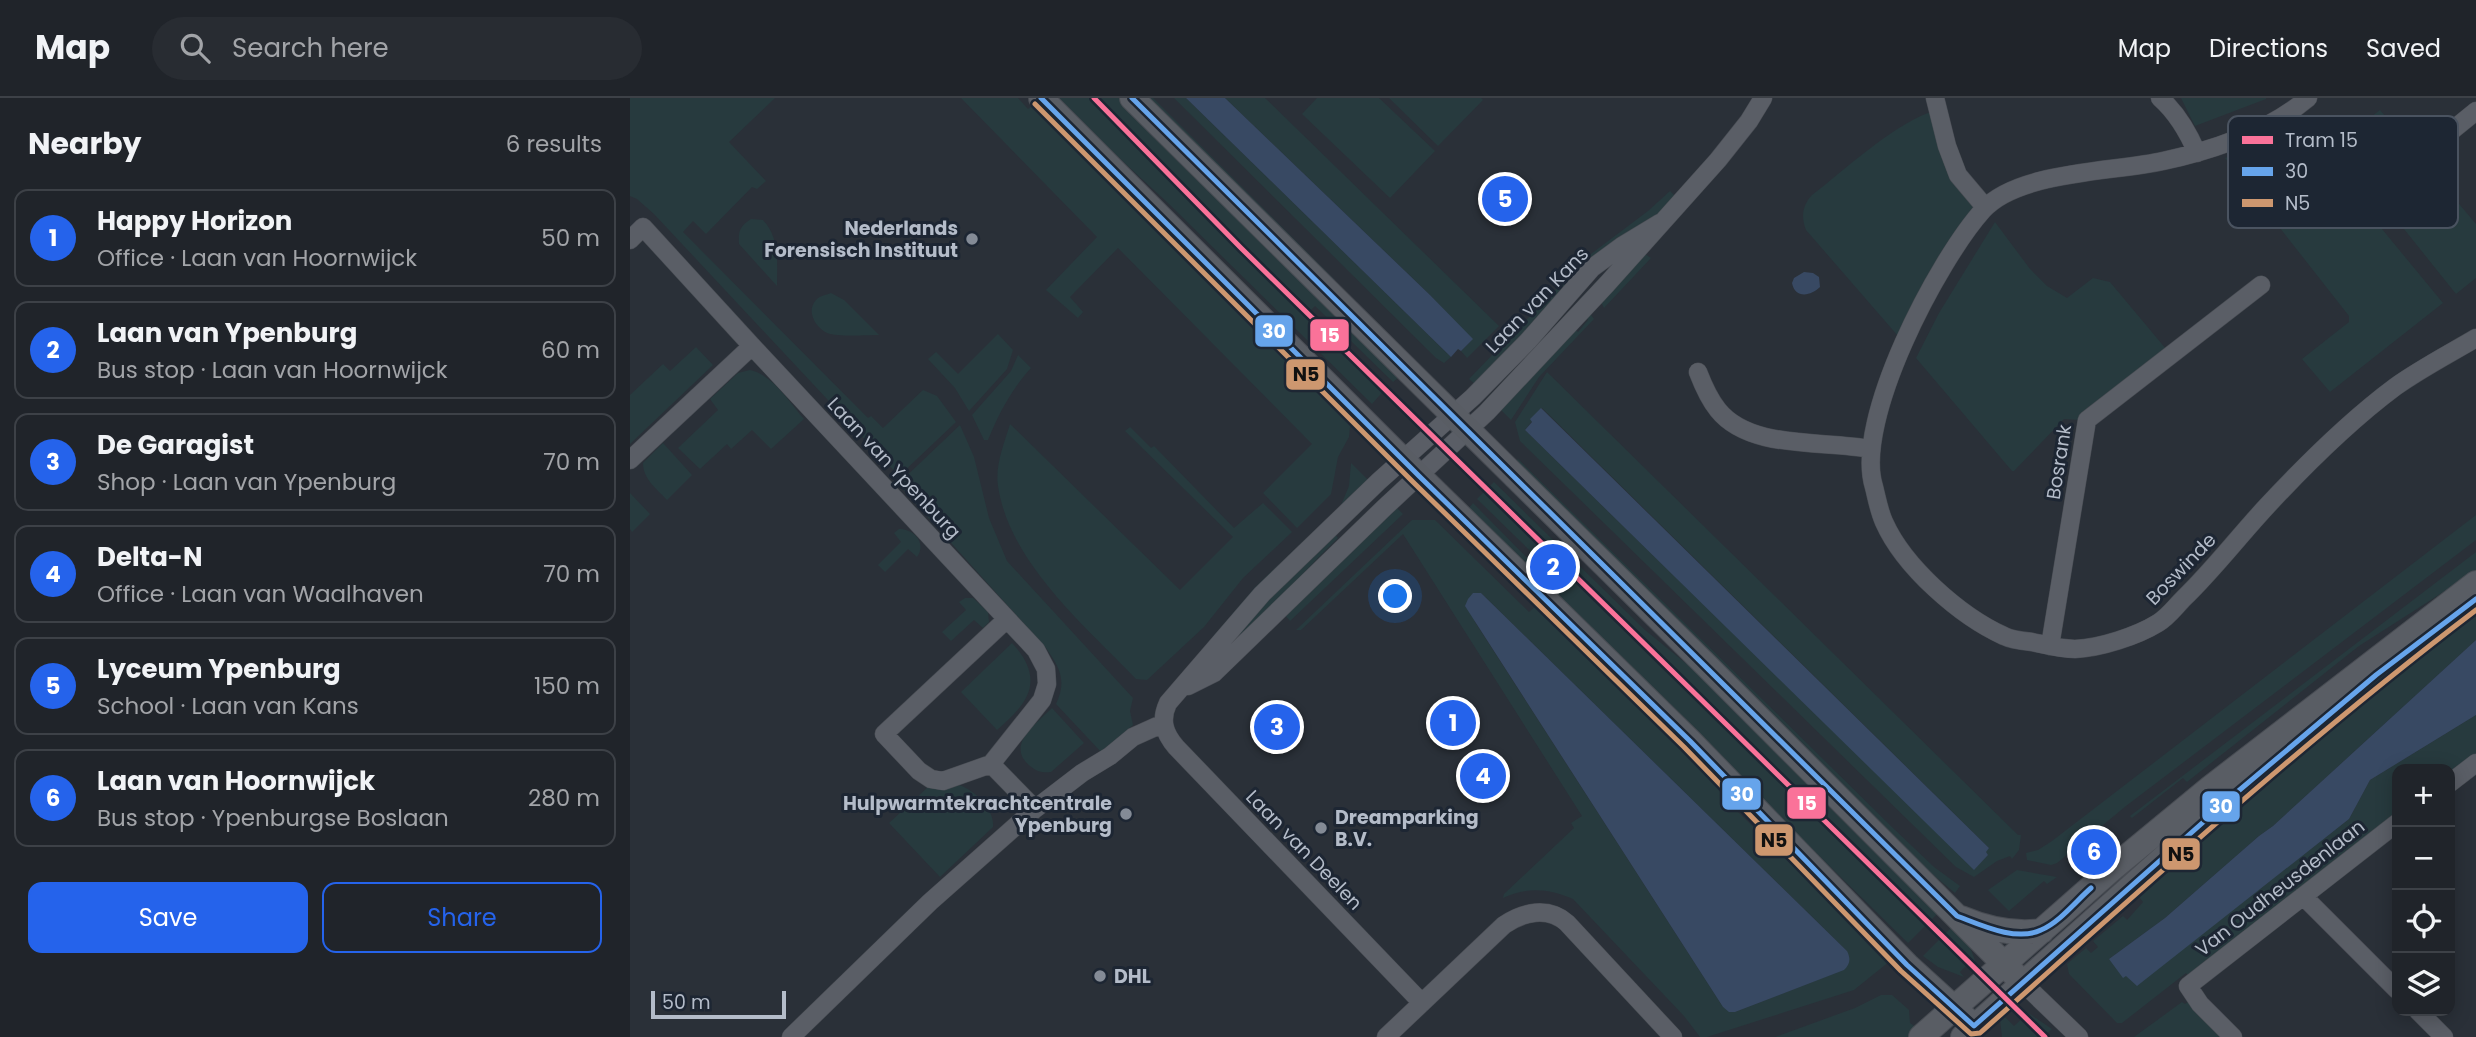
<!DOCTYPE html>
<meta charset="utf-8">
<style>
:root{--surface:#20242a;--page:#282c32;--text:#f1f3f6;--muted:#a2a4a8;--line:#3d4147;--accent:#2563eb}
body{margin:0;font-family:Poppins,sans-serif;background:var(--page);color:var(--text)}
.controls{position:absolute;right:21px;bottom:21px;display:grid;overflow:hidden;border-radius:14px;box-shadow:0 4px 18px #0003}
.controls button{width:63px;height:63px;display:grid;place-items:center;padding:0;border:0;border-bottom:2px solid var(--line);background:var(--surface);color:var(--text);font:35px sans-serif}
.scale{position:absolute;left:21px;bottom:18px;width:135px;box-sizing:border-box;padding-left:7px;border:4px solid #b4bcc9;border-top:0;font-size:19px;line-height:24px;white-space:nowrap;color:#b4bcc9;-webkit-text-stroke:5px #1d2633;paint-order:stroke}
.you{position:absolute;left:766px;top:499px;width:24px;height:24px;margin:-18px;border:5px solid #fff;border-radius:50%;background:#1a73e8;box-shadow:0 0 0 10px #1a73e833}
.badge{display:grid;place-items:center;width:46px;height:46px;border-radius:50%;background:var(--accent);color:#fff;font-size:23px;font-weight:700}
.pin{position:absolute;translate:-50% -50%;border:4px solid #fff;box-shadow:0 2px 7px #0006}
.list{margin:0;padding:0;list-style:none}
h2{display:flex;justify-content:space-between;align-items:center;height:91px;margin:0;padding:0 28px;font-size:30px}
h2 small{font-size:23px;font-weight:400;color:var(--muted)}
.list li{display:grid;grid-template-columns:46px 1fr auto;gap:21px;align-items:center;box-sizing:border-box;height:98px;margin:0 14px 14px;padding:0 14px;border:2px solid var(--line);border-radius:14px}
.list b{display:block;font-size:26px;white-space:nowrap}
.list p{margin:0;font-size:23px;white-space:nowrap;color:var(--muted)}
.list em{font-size:23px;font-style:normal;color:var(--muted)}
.actions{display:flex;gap:14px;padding:21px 28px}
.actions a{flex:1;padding:16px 0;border:2px solid var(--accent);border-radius:14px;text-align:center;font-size:24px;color:var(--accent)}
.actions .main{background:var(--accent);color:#fff}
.icon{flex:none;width:38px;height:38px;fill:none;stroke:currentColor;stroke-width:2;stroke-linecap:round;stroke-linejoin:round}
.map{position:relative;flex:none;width:1846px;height:939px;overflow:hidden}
header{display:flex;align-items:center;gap:42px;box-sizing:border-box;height:98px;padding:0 35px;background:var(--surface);border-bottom:2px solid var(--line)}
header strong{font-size:33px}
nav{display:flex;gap:38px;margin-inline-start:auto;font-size:24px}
.search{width:490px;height:63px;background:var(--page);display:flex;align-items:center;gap:18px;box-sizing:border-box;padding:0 24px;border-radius:38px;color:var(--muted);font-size:26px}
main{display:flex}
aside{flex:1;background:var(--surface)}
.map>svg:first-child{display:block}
.green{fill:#273a3e;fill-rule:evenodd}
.water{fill:#384963}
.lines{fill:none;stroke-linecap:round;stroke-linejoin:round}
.minor-casing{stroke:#484c53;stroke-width:19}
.secondary-casing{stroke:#484c53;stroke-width:26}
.minor{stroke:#5a5e66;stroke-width:18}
.secondary{stroke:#595d64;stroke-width:24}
.bus-1-casing{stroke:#1d2633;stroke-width:10}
.bus-2-casing{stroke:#1d2633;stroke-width:10}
.bus-1{stroke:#66a4eb;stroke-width:5}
.bus-2{stroke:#cd976f;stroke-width:5}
.tram-1-casing{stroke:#1d2633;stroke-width:10}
.tram-1{stroke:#fa7299;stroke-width:5}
.poi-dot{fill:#848b96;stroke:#1d2633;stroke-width:2.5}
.labels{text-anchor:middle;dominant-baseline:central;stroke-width:6;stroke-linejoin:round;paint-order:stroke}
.poi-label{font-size:19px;font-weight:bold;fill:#b4bcc9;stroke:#1d2633;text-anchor:end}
.street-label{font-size:19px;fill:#b4bcc9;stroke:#1d2633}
.key{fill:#1d2633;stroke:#4a5360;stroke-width:2}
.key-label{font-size:19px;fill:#b4bcc9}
.line-badge{stroke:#1d2633;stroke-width:2.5}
.badge-label{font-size:19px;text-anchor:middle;font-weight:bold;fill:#fff}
.pale-badge-label{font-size:19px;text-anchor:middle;font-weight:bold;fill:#111}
</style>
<header>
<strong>Map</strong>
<div class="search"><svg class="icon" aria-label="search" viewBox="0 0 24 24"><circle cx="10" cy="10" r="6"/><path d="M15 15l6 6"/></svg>Search here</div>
<nav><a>Map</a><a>Directions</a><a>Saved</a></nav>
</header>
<main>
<aside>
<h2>Nearby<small>6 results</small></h2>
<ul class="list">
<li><span class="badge">1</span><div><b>Happy Horizon</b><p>Office · Laan van Hoornwijck</p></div><em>50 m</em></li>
<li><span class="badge">2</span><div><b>Laan van Ypenburg</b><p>Bus stop · Laan van Hoornwijck</p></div><em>60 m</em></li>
<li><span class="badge">3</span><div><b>De Garagist</b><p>Shop · Laan van Ypenburg</p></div><em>70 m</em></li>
<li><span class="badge">4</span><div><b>Delta-N</b><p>Office · Laan van Waalhaven</p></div><em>70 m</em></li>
<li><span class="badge">5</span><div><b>Lyceum Ypenburg</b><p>School · Laan van Kans</p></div><em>150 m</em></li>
<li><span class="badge">6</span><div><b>Laan van Hoornwijck</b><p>Bus stop · Ypenburgse Boslaan</p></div><em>280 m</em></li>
</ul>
<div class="actions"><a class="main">Save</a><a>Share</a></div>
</aside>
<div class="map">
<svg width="1846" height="939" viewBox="0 0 1846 939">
<rect width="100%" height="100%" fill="#2a3038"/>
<path class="green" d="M0,0H145L99,44L136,83L127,91L122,89L76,136L63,123L53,134L238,320L241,318L253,330L293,292L307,298L326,324L269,378L24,116L7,101L0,98Z
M331,0H388L398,11L406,5L724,325L720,329L719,339L708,359L701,396L667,430L633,395L682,346L488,150L440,199L453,214L448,220L416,192L467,139Z
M424,0H489L769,279L763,284L685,208L680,213L757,289L742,306L538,105Z
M514,0H523L705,182L700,187Z
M544,0H556L821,259L814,265L806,260Z
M595,0H635L869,228L837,260L831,253L842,242L800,197Z
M687,0H749L805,53L760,100L672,16Z
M759,0H851L853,2L808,48Z
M1551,0H1636V1L1565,28Z
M1750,12L1846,126V180L1826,196L1706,46Z
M1298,15H1310L1338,101L1344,109L1325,137L1268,238L1176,132C1171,119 1172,108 1182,97C1216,71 1259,30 1298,15Z
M1662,33L1681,45L1813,205L1700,294L1672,261L1719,224V218L1595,60L1644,43Z
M1040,93L1046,99L1030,114L845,286L839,281L957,159L1018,113Z
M121,121L133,122C150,140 147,164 147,188L109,146C108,133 110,128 121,121Z
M1365,124L1400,171L1417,188L1437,200L1463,180L1480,184L1536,251L1451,322L1434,321L1384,373H1382L1286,260L1309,215Z
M1015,156L1021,160L974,210L971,204Z
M201,195L214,202L249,237C236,237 208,239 197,235C185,229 176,213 186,202C189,198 196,197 201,195Z
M961,217L964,221L909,279L881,322L869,310L943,230L948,234L958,222L955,218Z
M368,236L383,252L377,271L339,313L325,290L298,261L306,254L328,276Z
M66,249L83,267L0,346V297L33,266L40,273Z
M388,257L401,270C381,292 369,315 358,342H354L342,317L381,273Z
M120,272C143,277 159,304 174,321L141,351L122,332L101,351L97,346L70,371L48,350L88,312L80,301L108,275Z
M917,274L1388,737H1391L1389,752L1382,761L1380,758L1367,763L1344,779L1326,769L890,343L885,324ZM912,310L1359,750L1355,754L1358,757L1344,771L895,332Z
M380,326L550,492L603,439L495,333L500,329L521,350L524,348L604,430L633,405L662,434L613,480L574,529L517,582L506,581C455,528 379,464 368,388C365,367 374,346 380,326Z
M330,327L344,359L359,420L377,463L503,600L500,613L503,627L472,655L426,606C437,583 430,570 416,550L268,386Z
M33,345L62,377L37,402C26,390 13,381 13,365Z
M888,361L1264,731L1304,769L1330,788L1325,795L1301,775L882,366Z
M721,365L739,383L578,552L575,548L625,489L711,407L719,388Z
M864,384L1015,532L1091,594L1312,811L1278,845L848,423L838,411L843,405L925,488L931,483L847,401Z
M0,395L20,416L2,434L0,431Z
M767,410L773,416L660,523L654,516Z
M1846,417V442L1496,708L1427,765L1421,767L1397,762L1396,755L1408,752L1422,743Z
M782,422H805L899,514L908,506L1044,640L1106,712L1260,863L1224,892L1077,939H1070L1054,918L943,801C918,790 897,789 873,800L874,796L944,730L941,725L952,718L773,436L671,532H666ZM843,495H851L1217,853L1213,872L1105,914L1093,909L845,524Z
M269,431C284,431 297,445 287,459L278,451L255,474L248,467L271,444L264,435Z
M704,435L708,440C666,480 631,525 588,563L622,514Z
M1846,454V473L1729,548L1557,684L1553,680L1502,720L1500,718Z
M335,500H343L358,514L359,524L353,530L344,522L321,543L312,534L336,512L329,504Z
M1846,505V542L1643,728L1629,738L1535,820L1479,861L1507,887L1719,721L1740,682L1846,617V657L1820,677V671H1767V718L1559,878L1556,875L1492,925H1487L1439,876L1437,866L1456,850L1461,855L1468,849L1463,843L1493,818L1497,822L1513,804L1509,799L1550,753L1683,633L1724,599Z
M382,545C415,581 400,604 367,632L331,594Z
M422,610L454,645L421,674C413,675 407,674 400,668C375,647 406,626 422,610Z
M329,687C345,692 365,712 363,729L310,779L259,725L298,689L313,692Z
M1387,772L1427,779L1417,786L1414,783L1379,813L1358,792Z
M1325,826L1338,844L1346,865L1342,862L1330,874L1334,879L1308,869L1293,858Z
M1251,897H1262L1279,912L1280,925L1287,930L1278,939H1145L1225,910Z
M1552,904L1555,906L1558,904L1594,939H1504Z
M1394,912L1422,931L1413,939H1372L1369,913L1384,928L1397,916Z"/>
<path class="water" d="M556,0H595L800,197L843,241L831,253L828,251L821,259Z
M1174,174L1183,175L1189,179L1190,189C1181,198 1165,201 1162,185L1164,180Z
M911,310L1359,750L1356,754L1358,757L1344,772L895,332L902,324L900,321Z
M843,495H851L1217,853C1221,861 1220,866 1214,872L1105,914H1099L1093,909L835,508L838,501Z
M1846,542V617L1740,682L1719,721L1507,888L1496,878L1493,880L1479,861L1535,820L1629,738L1643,728Z"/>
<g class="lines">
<g class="minor-casing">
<path id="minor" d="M1305,0L1317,48L1328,77L1355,109
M1530,0C1547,15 1558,34 1567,55
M1678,0C1638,34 1584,52 1533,63C1484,74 1388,73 1353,112C1308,162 1223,323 1244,389C1247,401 1249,413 1254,424C1274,469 1330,518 1374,538C1382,542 1393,543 1402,544C1416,547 1431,551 1445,551C1470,550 1507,538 1528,525C1538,519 1546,508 1554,500C1584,471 1609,438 1637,408C1677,365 1718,324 1765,289C1790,271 1819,256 1846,240
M1798,52L1846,13
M0,142L13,129L122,248
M1068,274C1073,287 1079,301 1088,312C1120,352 1193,342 1240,351
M0,362L122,248L406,552L416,571L417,586L412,602L361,666L313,683L301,681L289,673L254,636L377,521
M1420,548L1457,322L1631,187
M558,588L584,575L754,410L857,314L977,186L1088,62L1119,23L1133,0
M1820,685L1846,665
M405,711L452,675L480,658L503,639L534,625
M1673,798L1767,892
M1393,885L1449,939
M792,905L546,649C534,635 530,622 538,605L632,496L749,383L843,299L898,243L962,170L992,148L1030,125
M1788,913L1814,939
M161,939L300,804L405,711L361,666
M756,939L874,827C893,814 918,808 937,825L1043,939
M1603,939L1570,906L1558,888L1767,725"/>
</g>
<g class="secondary-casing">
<path id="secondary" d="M411,0L789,378L1060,643L1277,867L1344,928
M502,0L1077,568L1393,885
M1331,820C1357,831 1383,837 1412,833
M1291,939L1483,770L1580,690L1846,485
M1333,939L1606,695L1675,636"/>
</g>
<use href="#minor" class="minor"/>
<use href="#secondary" class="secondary"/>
<g class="bus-1-casing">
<path id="bus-1" d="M411,0L789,378L1060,643L1277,867L1344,928L1606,695L1746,577L1846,501
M502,0L1327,818C1351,827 1386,844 1411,832C1430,824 1446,803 1461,790"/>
</g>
<g class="bus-2-casing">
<path id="bus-2" d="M405,6L783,384L1054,649L1271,873L1341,936L1350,935C1513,790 1672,644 1846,512"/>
</g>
<use href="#bus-1" class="bus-1"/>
<use href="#bus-2" class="bus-2"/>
<g class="tram-1-casing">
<path id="tram-1" d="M464,0L611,150L1415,939"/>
</g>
<use href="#tram-1" class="tram-1"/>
</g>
<g class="poi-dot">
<circle cx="342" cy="141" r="7"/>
<circle cx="496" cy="716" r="7"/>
<circle cx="691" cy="730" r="7"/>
<circle cx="470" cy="878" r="7"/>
</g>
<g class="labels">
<g class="poi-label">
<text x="328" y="130">Nederlands<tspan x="328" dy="22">Forensisch Instituut</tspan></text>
<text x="482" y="705">Hulpwarmtekrachtcentrale<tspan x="482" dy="22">Ypenburg</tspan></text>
<text x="705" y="719" text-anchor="start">Dreamparking<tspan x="705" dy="22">B.V.</tspan></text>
<text x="484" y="878" text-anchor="start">DHL</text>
</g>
<g class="street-label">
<text transform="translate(907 202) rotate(-46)">Laan van Kans</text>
<text transform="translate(1429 364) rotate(-81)">Bosrank</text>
<text transform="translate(264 370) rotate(47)">Laan van Ypenburg</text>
<text transform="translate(1551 471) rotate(-46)">Boswinde</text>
<text transform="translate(674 752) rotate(46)">Laan van Deelen</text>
<text transform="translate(1650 790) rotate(-38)">Van Oudheusdenlaan</text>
</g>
</g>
<rect x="1598" y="18" width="230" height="112" rx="10" class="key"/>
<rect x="1612" y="38" width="31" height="8" fill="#fa7299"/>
<rect x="1612" y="69" width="31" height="9" fill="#66a4eb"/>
<rect x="1612" y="101" width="31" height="8" fill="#cd976f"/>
<g class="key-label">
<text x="1655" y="49">Tram 15</text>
<text x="1655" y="80">30</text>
<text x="1655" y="112">N5</text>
</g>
<g class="line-badge">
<rect x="624" y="216" width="40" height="34" rx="7" fill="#66a4eb"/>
<rect x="679" y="220" width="41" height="34" rx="7" fill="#fa7299"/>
<rect x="655" y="260" width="41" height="33" rx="7" fill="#cd976f"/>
<rect x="1091" y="679" width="41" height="34" rx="7" fill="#66a4eb"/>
<rect x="1156" y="688" width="41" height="34" rx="7" fill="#fa7299"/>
<rect x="1571" y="692" width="40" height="33" rx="7" fill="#66a4eb"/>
<rect x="1124" y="725" width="40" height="34" rx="7" fill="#cd976f"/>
<rect x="1531" y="739" width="40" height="34" rx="7" fill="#cd976f"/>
</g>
<g class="badge-label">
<text x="644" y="240">30</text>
<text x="700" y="244">15</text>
<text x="1112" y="703">30</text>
<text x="1177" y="712">15</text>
<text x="1591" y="715">30</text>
</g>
<g class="pale-badge-label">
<text x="676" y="283">N5</text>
<text x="1144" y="749">N5</text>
<text x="1551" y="763">N5</text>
</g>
</svg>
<div class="controls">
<button>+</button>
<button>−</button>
<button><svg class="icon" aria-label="locate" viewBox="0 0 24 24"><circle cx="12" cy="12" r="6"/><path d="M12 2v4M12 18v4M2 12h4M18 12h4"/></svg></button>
<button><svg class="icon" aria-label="layers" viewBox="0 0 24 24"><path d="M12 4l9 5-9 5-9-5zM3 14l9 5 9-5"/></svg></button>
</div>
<div class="scale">50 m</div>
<div class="you"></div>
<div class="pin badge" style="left:823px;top:625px">1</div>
<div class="pin badge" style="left:923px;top:469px">2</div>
<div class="pin badge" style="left:647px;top:629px">3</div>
<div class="pin badge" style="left:853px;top:678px">4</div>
<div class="pin badge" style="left:875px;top:101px">5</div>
<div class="pin badge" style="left:1464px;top:754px">6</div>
</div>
</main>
